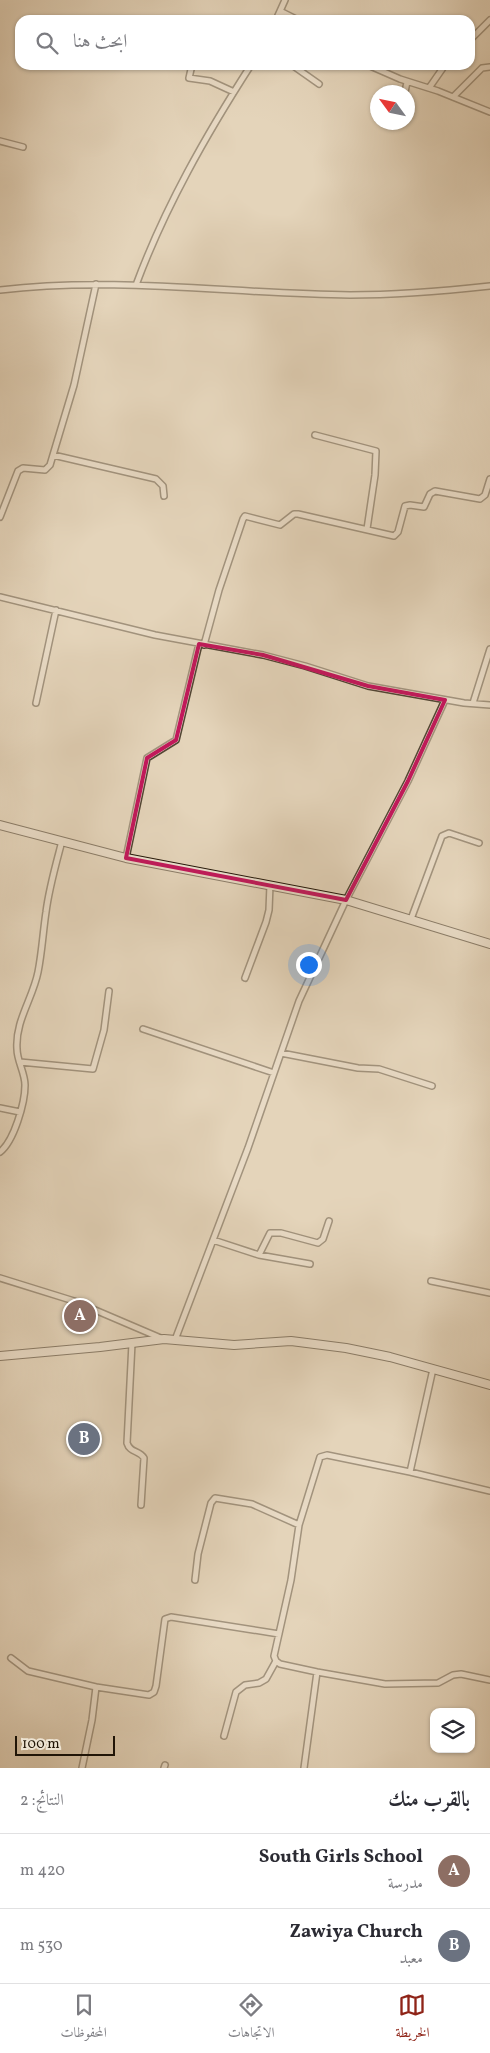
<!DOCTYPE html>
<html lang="ar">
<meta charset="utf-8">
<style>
:root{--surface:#fff;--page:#f7f7f7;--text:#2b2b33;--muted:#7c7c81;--line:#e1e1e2;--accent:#8f2418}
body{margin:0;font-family:Vollkorn,Amiri,serif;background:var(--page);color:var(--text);direction:rtl}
.controls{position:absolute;right:15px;bottom:15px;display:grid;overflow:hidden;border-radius:10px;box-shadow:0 1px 4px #0004}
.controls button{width:45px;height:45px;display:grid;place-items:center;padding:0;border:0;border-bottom:1px solid var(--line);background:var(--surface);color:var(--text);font:25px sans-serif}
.compass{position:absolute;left:370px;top:85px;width:45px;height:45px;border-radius:50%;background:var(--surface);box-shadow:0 1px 4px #0004;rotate:303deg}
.scale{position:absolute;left:15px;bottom:12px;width:100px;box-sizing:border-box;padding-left:5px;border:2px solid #211507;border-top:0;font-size:14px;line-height:18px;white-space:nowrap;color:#211507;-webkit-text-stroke:4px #ede3d2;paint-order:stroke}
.you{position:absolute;left:308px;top:964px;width:18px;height:18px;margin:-12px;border:4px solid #fff;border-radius:50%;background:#1a73e8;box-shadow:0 0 0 8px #1a73e833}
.badge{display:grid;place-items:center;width:32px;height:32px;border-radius:50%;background:var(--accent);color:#fff;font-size:16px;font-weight:700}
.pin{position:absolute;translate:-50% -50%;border:2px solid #fff;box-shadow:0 1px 5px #0006}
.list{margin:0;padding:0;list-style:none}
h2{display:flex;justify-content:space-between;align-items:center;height:65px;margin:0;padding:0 20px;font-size:21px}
h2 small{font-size:16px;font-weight:400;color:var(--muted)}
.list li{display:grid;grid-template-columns:32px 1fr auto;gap:15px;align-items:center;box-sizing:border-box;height:75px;padding:0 20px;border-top:1px solid var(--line)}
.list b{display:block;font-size:19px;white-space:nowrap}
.list p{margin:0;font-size:16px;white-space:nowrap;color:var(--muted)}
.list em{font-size:16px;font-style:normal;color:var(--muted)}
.icon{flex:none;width:28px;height:28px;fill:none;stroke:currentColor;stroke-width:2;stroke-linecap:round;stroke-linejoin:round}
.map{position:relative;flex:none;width:490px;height:1768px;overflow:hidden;direction:ltr}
.search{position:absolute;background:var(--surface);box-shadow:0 1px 4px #0004;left:15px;right:15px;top:15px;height:55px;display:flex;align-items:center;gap:12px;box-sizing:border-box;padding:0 18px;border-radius:15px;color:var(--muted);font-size:19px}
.sheet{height:215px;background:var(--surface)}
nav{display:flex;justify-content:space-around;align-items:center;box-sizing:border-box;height:70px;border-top:1px solid var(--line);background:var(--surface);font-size:14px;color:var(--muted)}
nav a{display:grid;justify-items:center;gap:2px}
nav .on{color:var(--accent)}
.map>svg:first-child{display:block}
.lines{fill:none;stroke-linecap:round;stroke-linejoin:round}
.street-casing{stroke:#524534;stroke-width:8}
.secondary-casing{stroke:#211507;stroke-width:10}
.street{stroke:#ede3d2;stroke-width:5}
.secondary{stroke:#ede3d2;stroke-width:8}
.marked{fill:none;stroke:#c2185b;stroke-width:4;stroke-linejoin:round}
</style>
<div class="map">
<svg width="490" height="1768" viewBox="0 0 490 1768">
<rect width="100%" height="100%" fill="#e4d4ba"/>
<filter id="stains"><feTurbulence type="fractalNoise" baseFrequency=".004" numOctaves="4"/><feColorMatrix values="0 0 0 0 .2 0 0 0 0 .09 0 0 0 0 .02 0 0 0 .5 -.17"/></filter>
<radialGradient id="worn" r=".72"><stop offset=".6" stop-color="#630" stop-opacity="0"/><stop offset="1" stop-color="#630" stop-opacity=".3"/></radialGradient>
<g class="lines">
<g class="street-casing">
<path id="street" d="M280,11L298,20
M276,20L285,0
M470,40L490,20
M192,65L189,78L210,81L234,92
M292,65L319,84
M368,65L400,79L438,91L490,112
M429,88L445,65
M405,92L407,82
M453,97L482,68L490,67
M0,141L23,147
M136,285C165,207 206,135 251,65
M0,290C117,276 233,294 350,295C396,295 444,291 490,286
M315,435L376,451L375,475L367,529
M53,455L156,479L163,486L164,496
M0,517L18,471L23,468L45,470L50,465L74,385L96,284
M0,597L155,635L263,655L305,666L368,686L464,703L490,705
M204,645L219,590L243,519L245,516L280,525L294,514H298L394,536L398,532L405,506L410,505L424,507L430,494L435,491L480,499L485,495L490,479
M36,703L56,610
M473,703L490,649
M126,858L147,758L176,740L199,644
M411,919L442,836L449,833L479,843
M245,978L266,922L269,910L270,885
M143,1029L274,1073
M281,1053L358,1068L379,1069L432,1086
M20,1062L93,1069L104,1030L109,991
M0,1108L20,1112
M0,1152C14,1141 25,1103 25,1085C25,1073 17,1061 17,1049C15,1021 33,998 38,972C42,952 43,932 46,912C49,888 56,864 62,841
M213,1240L259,1255L310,1264
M259,1255L270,1233H281L318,1243L323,1239L329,1221
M0,1278L74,1301L163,1339
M431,1281L490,1293
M175,1340L248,1148L299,1001L346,900L408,781L445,700
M132,1343L127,1443C130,1453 139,1450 144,1458L141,1505
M410,1472L433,1369
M195,1580L198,1554L211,1503L215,1498L252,1504L299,1525
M11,1658L28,1671L96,1687
M276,1661L280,1664L317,1672L385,1684L438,1683L453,1675L461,1674L490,1680
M224,1736L236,1692L245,1685L259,1683L266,1679L276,1661L274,1656L291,1580L299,1525L320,1457L327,1455L410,1472L490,1491
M82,1768L92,1720L96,1687L149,1695L154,1692L156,1686L165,1619L171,1617L279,1634
M164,1768L165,1765
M304,1768L317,1672"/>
</g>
<g class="secondary-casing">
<path id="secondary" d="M0,825L126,858L346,900L490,944
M0,1356L100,1347L164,1339L234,1345L291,1341L346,1348L390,1357L490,1385"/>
</g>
<use href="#street" class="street"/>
<use href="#secondary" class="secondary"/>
</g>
<path d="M0 0H490V1768H0ZM199,644L263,655L368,686L445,700L408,781L346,900L126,858L147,758L176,740Z" fill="#e4d4ba" fill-opacity=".55" fill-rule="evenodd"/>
<path class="marked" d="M199,644L263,655L368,686L445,700L408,781L346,900L126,858L147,758L176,740Z"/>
<rect width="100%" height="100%" filter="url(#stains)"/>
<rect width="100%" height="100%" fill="url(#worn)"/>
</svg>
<div class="controls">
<button><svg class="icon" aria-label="layers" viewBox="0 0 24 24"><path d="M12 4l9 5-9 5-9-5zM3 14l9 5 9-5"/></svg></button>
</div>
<svg class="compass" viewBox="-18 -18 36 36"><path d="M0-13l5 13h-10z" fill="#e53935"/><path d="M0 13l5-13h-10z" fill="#7c7c81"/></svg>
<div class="scale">100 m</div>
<div class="you"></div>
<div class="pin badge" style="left:80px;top:1316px;background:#8d6e63">A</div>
<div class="pin badge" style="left:84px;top:1439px;background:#6b7280">B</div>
<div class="search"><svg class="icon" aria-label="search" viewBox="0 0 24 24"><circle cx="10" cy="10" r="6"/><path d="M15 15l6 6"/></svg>ابحث هنا</div>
</div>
<section class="sheet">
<h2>بالقرب منك<small>النتائج: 2</small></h2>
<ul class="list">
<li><span class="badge" style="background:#8d6e63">A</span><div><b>South Girls School</b><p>مدرسة</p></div><em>420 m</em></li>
<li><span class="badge" style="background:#6b7280">B</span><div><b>Zawiya Church</b><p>معبد</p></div><em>530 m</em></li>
</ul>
</section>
<nav>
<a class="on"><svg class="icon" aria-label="map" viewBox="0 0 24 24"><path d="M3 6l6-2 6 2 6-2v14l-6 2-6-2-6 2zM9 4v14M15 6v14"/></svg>الخريطة</a>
<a><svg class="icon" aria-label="directions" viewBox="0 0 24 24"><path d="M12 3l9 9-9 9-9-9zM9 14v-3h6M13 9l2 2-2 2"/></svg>الاتجاهات</a>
<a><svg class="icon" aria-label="saved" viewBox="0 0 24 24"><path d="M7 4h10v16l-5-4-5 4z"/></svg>المحفوظات</a>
</nav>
